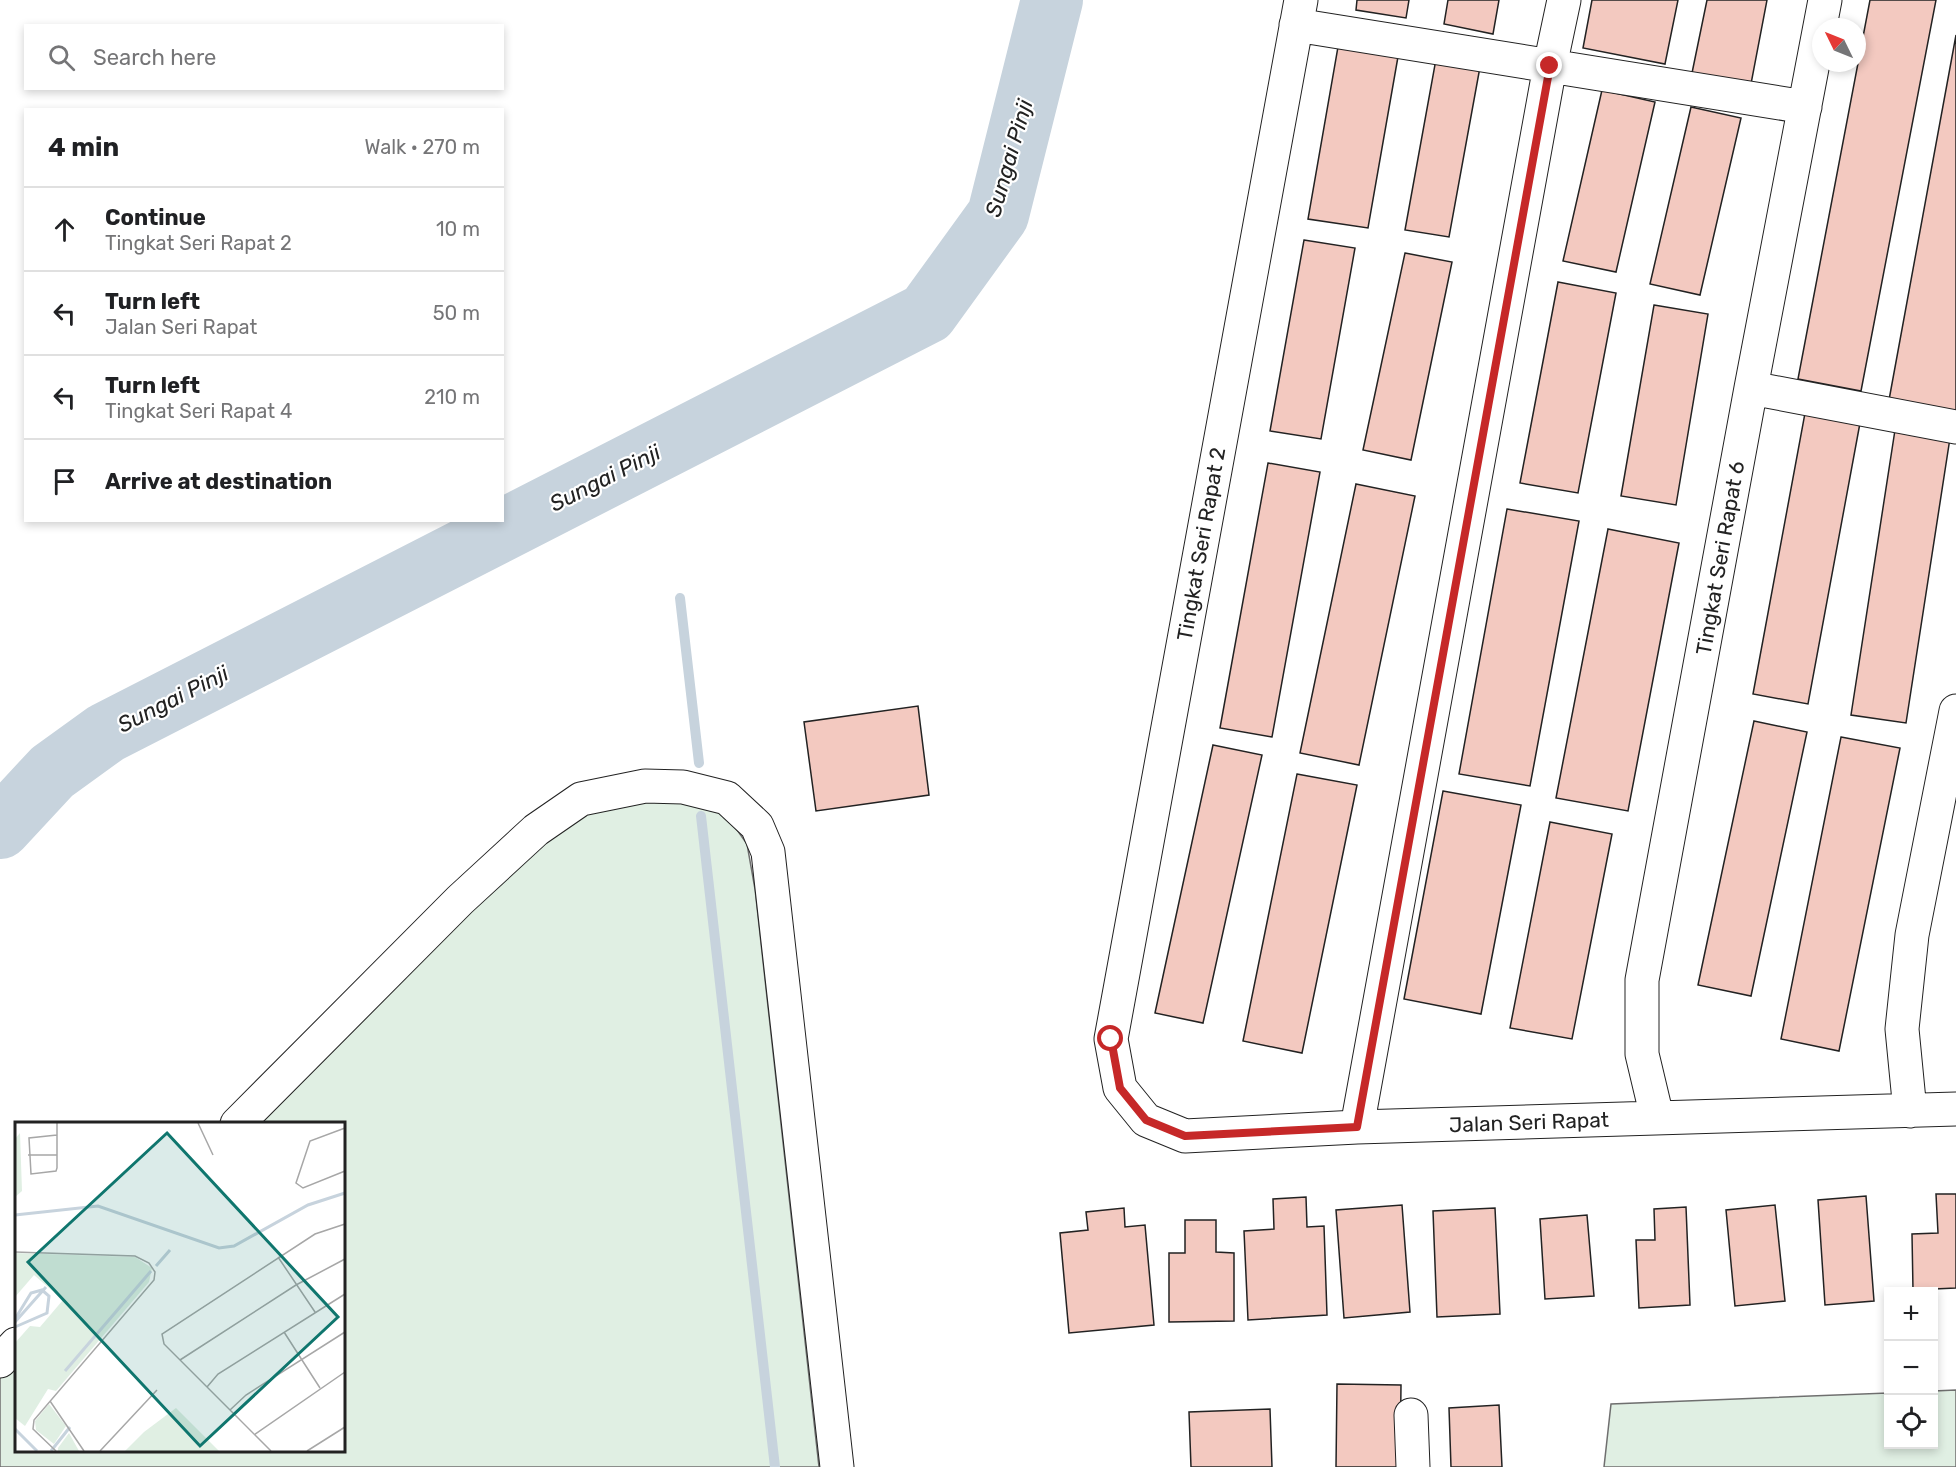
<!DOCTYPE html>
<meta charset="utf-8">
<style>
:root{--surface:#fff;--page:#f6f6f6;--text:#202124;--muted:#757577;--line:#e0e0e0}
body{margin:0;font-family:Rubik,sans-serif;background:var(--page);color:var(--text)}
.controls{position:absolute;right:18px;bottom:18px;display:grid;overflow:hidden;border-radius:0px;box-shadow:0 3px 9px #0003}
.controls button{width:54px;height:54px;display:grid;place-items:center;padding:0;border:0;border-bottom:2px solid var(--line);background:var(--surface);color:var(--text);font:30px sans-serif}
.compass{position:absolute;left:1812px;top:18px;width:54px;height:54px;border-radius:50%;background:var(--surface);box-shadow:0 3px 9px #0003;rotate:313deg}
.stop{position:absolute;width:18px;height:18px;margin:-14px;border:4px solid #c62828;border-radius:50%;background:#fff}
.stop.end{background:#c62828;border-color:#fff;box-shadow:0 2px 6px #0008}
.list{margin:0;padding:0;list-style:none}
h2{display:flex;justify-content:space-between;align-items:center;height:78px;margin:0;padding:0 24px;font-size:26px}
h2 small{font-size:20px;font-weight:400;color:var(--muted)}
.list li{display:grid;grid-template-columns:39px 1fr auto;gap:18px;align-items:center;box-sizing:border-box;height:84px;padding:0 24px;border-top:2px solid var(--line)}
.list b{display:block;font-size:22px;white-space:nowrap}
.list p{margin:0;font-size:20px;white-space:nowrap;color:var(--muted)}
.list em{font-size:20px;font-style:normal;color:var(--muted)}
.icon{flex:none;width:33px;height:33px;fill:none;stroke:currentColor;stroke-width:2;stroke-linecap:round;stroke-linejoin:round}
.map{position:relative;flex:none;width:1956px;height:1467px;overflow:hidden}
.search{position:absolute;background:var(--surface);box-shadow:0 3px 9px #0003;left:24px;top:24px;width:480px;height:66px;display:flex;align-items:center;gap:15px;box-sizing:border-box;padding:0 21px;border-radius:0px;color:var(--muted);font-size:22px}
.panel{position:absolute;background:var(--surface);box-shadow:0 3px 9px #0003;left:24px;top:108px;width:480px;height:414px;border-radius:0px}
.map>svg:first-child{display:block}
.green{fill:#e0efe3;stroke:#6f6f6f;stroke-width:1.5}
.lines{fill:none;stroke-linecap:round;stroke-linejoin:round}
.stream{stroke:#c7d3dd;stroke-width:10}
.river{stroke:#c7d3dd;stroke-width:62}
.building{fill:#f3c9c0;stroke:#222;stroke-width:1.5}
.minor-casing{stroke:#222;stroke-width:35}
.minor{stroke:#fff;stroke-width:33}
.route{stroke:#c62828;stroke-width:8}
.labels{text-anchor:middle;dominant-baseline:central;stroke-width:4.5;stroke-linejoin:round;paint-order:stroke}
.street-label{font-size:21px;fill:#222;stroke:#fff}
.water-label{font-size:22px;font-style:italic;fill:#222;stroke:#fff}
.inset-river{fill:none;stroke:#c7d3dd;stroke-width:3}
.inset-road{fill:none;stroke:#a7a7a7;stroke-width:1.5}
.view{fill:#0f766e;fill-opacity:0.15;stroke:#0f766e;stroke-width:3}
.inset-edge{fill:none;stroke:#222;stroke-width:3}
</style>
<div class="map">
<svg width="1956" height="1467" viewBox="0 0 1956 1467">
<rect width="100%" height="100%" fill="#fff"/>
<path class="green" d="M640,793L723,810L747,844L755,889L819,1467H0V1373L16,1356V1450H344V1124L249,1123L467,906L583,808Z
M1956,1390V1467H1604L1611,1404L1888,1393V1444H1934V1391Z"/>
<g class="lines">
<path class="stream" d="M680,598L699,763
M701,816L775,1467"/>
<path class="river" d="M0,828L52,772L106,733L927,313L998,215L1052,0"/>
</g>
<path class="building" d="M1357,0H1409L1406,18L1356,10Z
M1448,0H1499L1493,34L1444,24Z
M1592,0H1678L1665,64L1583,48Z
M1707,0H1767L1751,84L1692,73Z
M1870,0H1936L1861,391L1798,379Z
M1956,35V411L1889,400Z
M1339,41L1399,51L1368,228L1308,219Z
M1436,59L1480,67L1449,237L1405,230Z
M1602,90L1655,102L1616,272L1563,261Z
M1691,107L1741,118L1700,295L1650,284Z
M1304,240L1355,248L1321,439L1270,431Z
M1405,253L1452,262L1411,460L1363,450Z
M1558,282L1616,293L1578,493L1520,483Z
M1654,305L1708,314L1676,505L1621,496Z
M1805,413L1860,423L1808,704L1753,694Z
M1895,430L1950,438L1906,723L1851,715Z
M1268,463L1320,472L1272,737L1220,728Z
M1356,484L1415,496L1359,765L1300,753Z
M1507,509L1579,521L1530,786L1459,774Z
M1608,529L1679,543L1628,811L1556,798Z
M918,706L929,795L816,811L804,722Z
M1754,721L1807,732L1751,996L1698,985Z
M1841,737L1900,748L1839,1051L1781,1039Z
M1213,745L1262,755L1203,1023L1155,1013Z
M1297,774L1357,785L1302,1053L1243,1041Z
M1443,791L1521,805L1481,1014L1404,999Z
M1550,822L1612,834L1572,1039L1510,1028Z
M1936,1194H1956V1288L1913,1290L1912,1234L1938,1233Z
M1866,1196L1874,1301L1825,1305L1818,1200Z
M1306,1197L1307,1227L1324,1226L1327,1315L1248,1320L1244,1231L1274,1229L1273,1199Z
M1402,1205L1410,1312L1344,1318L1336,1210Z
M1775,1205L1785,1301L1735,1306L1726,1210Z
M1686,1207L1690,1305L1639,1308L1636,1240H1655L1654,1209Z
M1124,1208L1125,1227L1145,1225L1154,1325L1069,1333L1060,1233L1088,1230L1086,1212Z
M1495,1208L1500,1314L1437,1317L1433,1211Z
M1587,1215L1594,1296L1545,1299L1540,1219Z
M1185,1220H1216V1252L1234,1253V1321L1169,1322V1253H1185Z
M1337,1384L1401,1385L1400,1467H1336Z
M1499,1405L1502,1467H1451L1449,1408Z
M1270,1409L1272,1467H1191L1189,1412Z"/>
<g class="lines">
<g class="minor-casing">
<path id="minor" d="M1301,0L1111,1039L1120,1088L1146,1120L1185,1136L1357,1127L1956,1109
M1296,25L1805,107
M1751,388L1956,427
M1910,1111L1902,1029L1912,935L1956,711
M1657,1117L1642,1054V980L1751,388L1825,0
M237,1124L460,900L536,830L581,799L645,786L683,787L727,798L757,826L768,852L837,1467
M1357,1127L1550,66L1564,0
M0,1361L16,1344
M1411,1415L1413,1467"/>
</g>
<use href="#minor" class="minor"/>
</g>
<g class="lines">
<path class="route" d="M1111,1039L1120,1088L1146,1120L1185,1136L1357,1127L1550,66"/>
</g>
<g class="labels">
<g class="street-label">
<text transform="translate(1201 544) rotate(-80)">Tingkat Seri Rapat 2</text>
<text transform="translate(1720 558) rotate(-80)">Tingkat Seri Rapat 6</text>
<text transform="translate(1529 1122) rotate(-2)">Jalan Seri Rapat</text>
</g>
<g class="water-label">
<text transform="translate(1009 158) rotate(-74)">Sungai Pinji</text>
<text transform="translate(605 478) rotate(-27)">Sungai Pinji</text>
<text transform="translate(173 699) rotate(-27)">Sungai Pinji</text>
</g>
</g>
<g transform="translate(15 1122)">
<rect width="330" height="330" fill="#fff"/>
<path d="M5,11L7,69L0,75V17ZM0,131L120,135L137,146L134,160L41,269L33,267L10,304L0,296V221L15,204L25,205L48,178L19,153L0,175ZM34,282L51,304L39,322L21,308L20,299ZM161,286L204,329H110L129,310ZM54,311L64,329H43V326Z" fill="#e0efe3"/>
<path class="inset-river" d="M0,93L83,84L204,126L219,124L293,83L330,71M141,144L155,128M0,197L16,171L27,168L34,174L32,191L0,205M0,200L31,165M50,249L136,149M0,307L22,329M36,329L55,305"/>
<path class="inset-road" d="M42,1V46L41,49L16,52L14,16L42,13M183,1L198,33M330,6L295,19L281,61L288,66L330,49M13,33H42M0,130L120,134L134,141L140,150L139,158L19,298L18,307L41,329M263,135L300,190M269,210L305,266M165,238L281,163L330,137M192,265L203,252L330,172M35,279L69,329M215,288L231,273L330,210M239,313L330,250M85,329L142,268M256,329L149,222L147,212L300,112L330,102M292,329L330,305"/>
<path class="view" d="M152,11L323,195L185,324L13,140Z"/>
<rect width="330" height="330" class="inset-edge"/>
</g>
</svg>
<div class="controls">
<button>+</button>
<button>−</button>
<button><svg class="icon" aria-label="locate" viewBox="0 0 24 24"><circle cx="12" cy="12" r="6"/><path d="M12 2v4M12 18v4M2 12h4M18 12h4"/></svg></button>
</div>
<svg class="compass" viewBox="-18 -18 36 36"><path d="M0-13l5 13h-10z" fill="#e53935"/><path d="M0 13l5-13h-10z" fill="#757577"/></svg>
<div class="stop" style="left:1111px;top:1039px"></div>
<div class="stop end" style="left:1550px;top:66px"></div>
<div class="search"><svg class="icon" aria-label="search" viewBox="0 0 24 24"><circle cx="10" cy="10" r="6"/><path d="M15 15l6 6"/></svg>Search here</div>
<section class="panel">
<h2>4 min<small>Walk · 270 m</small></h2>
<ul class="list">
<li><svg class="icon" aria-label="ahead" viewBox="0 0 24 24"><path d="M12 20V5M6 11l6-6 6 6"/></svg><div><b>Continue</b><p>Tingkat Seri Rapat 2</p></div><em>10 m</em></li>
<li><svg class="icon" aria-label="left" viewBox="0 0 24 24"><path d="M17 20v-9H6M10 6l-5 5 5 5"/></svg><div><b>Turn left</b><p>Jalan Seri Rapat</p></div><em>50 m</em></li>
<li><svg class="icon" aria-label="left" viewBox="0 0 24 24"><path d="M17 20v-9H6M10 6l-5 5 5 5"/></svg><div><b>Turn left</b><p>Tingkat Seri Rapat 4</p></div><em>210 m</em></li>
<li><svg class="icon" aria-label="arrive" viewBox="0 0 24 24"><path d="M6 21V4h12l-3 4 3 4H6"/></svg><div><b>Arrive at destination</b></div></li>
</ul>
</section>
</div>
